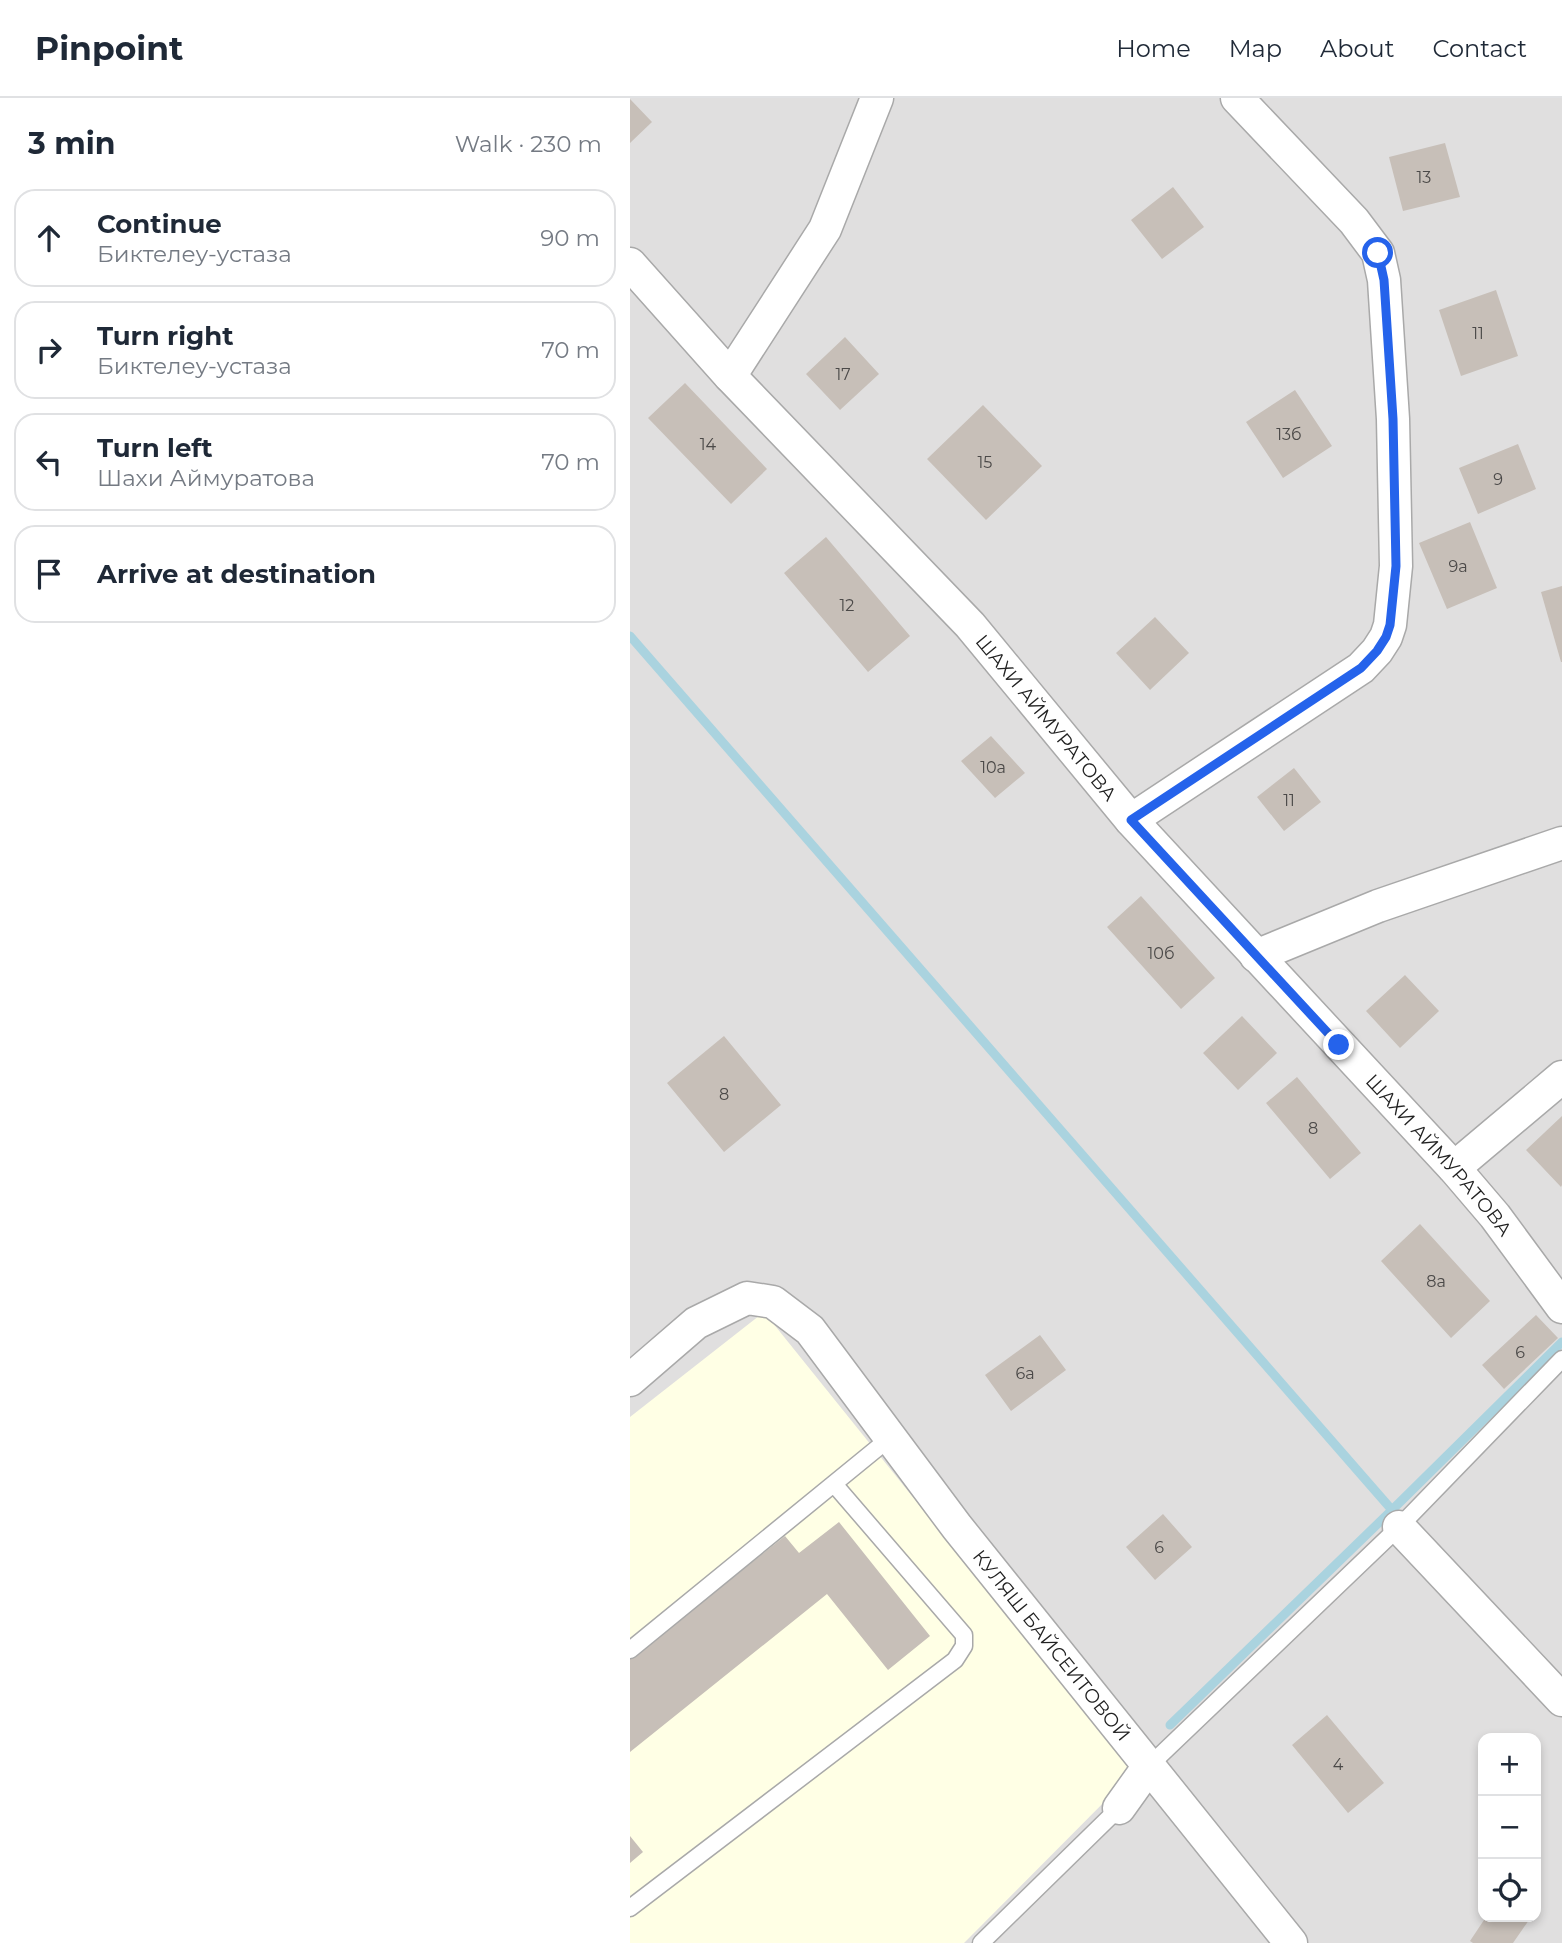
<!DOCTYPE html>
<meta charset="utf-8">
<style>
:root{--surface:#fff;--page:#f2f2f3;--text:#1f2937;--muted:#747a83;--line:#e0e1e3}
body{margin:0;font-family:Montserrat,sans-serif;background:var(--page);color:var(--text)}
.controls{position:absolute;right:21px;bottom:21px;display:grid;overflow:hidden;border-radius:14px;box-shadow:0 4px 10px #0003}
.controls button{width:63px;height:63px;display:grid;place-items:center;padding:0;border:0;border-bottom:2px solid var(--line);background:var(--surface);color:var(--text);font:35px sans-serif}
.stop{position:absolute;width:21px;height:21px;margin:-16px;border:5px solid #2563eb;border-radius:50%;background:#fff}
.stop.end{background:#2563eb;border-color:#fff;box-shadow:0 2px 7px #0008}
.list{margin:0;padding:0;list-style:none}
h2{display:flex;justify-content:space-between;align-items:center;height:91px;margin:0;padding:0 28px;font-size:30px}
h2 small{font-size:23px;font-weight:400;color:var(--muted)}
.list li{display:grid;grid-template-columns:46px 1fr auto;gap:21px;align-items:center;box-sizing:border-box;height:98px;margin:0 14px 14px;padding:0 14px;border:2px solid var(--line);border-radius:21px}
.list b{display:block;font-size:26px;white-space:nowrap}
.list p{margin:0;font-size:23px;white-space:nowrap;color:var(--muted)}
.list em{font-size:23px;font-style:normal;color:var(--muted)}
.icon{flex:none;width:38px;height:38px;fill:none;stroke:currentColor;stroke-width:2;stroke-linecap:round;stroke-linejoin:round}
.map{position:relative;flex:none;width:932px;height:1845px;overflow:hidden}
header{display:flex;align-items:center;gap:42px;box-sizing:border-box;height:98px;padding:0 35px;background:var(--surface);border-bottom:2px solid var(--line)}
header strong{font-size:33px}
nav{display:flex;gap:38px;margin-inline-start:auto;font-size:24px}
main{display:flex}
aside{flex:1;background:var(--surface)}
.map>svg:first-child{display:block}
.residential{fill:#e0dfdf;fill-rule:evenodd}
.education{fill:#ffffe5}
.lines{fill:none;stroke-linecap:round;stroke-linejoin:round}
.stream{stroke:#aad3df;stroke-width:9}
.building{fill:#c7bfb8}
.service-casing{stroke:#a9a9a9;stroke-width:19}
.minor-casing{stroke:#a9a9a9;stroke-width:35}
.service{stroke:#fff;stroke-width:16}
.minor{stroke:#fff;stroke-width:32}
.route{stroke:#2563eb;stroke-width:9}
.labels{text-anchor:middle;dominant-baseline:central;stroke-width:6;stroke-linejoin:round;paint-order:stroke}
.number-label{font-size:16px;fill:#4b4948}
.street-label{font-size:19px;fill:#222;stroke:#fff}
</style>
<header>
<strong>Pinpoint</strong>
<nav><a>Home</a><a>Map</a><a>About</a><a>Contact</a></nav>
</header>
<main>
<aside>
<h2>3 min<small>Walk · 230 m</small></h2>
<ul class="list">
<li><svg class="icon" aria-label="ahead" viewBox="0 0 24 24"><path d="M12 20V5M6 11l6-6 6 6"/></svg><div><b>Continue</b><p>Биктелеу-устаза</p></div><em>90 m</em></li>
<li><svg class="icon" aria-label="right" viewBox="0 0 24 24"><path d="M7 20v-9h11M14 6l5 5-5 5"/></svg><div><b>Turn right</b><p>Биктелеу-устаза</p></div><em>70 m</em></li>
<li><svg class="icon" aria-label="left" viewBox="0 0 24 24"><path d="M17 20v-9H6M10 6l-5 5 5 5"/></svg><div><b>Turn left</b><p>Шахи Аймуратова</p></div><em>70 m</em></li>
<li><svg class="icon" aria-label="arrive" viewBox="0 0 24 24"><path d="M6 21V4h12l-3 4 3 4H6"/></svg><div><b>Arrive at destination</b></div></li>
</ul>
</aside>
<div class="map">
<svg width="932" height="1845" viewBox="0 0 932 1845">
<rect width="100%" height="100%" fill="#f2efe9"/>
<path class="residential" d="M0,0H932V1845H0ZM853,1640H906V1819H853Z"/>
<path class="education" d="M134,1214L504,1674L334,1845H0V1319Z"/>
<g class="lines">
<path class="stream" d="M0,538L762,1412L540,1627
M762,1412L932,1244"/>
</g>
<path class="building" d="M0,1L22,24L0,45Z
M815,45L830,99L773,113L759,59Z
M543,89L574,129L532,161L501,122Z
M866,192L888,258L831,278L809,212Z
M215,239L249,276L210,312L176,276Z
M55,285L137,371L101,406L18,320Z
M665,292L702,348L653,380L616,324Z
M353,307L412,368L356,422L297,361Z
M888,346L906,391L848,416L829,370Z
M840,424L867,490L817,511L789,445Z
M196,439L280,538L238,574L154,475Z
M932,488V564H931L911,494Z
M525,519L559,555L520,592L486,555Z
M361,638L395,675L365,700L331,663Z
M664,670L691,704L654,733L627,699Z
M511,798L585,880L551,911L477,829Z
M775,877L809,913L770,950L736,913Z
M612,918L647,955L608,992L573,955Z
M94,938L151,1007L94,1054L37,985Z
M667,979L731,1055L700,1081L636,1005Z
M932,1018V1087L931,1089L896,1052Z
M790,1126L860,1203L821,1240L751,1163Z
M906,1217L928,1240L874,1291L852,1267Z
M410,1237L436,1272L381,1313L355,1277Z
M533,1416L562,1449L525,1482L496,1449Z
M209,1424L300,1538L258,1572L197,1496L0,1654V1561L155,1438L169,1455Z
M697,1617L754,1685L718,1715L662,1647Z
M0,1738L13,1754L0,1765Z
M856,1819H894L899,1822L883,1845H843L840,1843Z"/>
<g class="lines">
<g class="service-casing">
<path id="service" d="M0,1552L261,1339
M519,1668L769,1429L932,1261
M0,1810L325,1562L334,1548V1537L204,1386
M351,1845L489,1710"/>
</g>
<g class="minor-casing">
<g id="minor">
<path id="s1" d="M0,166L100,278L340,527L501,722L824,1070L865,1118L932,1209"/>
<path d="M100,278L195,131L247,0"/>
<path d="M501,722L731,570L747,553L756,539L760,527L766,468L763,321L754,182L748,155L724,123L607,0"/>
<path d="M626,858L748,808L932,745"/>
<path d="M824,1070L932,979"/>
<path id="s2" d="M0,1282L66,1225L117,1200L143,1204L180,1232L327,1429L661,1845"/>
<path d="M769,1429L932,1602"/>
<path d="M489,1710L519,1668"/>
</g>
</g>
<use href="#service" class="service"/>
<use href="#minor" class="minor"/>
</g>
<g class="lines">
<path class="route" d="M709,947L501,722L731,570L747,553L756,539L760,527L766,468L763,321L754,182L748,155"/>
</g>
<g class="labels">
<g class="number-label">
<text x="794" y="79">13</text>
<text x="848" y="235">11</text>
<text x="213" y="276">17</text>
<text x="659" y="336">13б</text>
<text x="78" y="346">14</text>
<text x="355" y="364">15</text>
<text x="868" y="381">9</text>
<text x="828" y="468">9а</text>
<text x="217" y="507">12</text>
<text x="363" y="669">10а</text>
<text x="659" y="702">11</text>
<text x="531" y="855">10б</text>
<text x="94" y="996">8</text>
<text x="683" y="1030">8</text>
<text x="806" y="1183">8а</text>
<text x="890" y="1254">6</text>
<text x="395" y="1275">6а</text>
<text x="529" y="1449">6</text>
<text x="708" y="1666">4</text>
</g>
<g class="street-label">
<text stroke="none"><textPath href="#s1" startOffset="616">ШАХИ АЙМУРАТОВА</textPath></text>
<text stroke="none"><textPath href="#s1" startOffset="1204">ШАХИ АЙМУРАТОВА</textPath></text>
<text stroke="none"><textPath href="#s2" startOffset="614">КУЛЯШ БАЙСЕИТОВОЙ</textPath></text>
</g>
</g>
</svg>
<div class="controls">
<button>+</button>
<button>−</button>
<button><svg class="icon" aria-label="locate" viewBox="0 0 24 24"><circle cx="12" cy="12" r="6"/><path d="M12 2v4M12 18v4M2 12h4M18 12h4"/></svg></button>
</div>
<div class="stop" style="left:748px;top:155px"></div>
<div class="stop end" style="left:709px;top:947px"></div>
</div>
</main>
